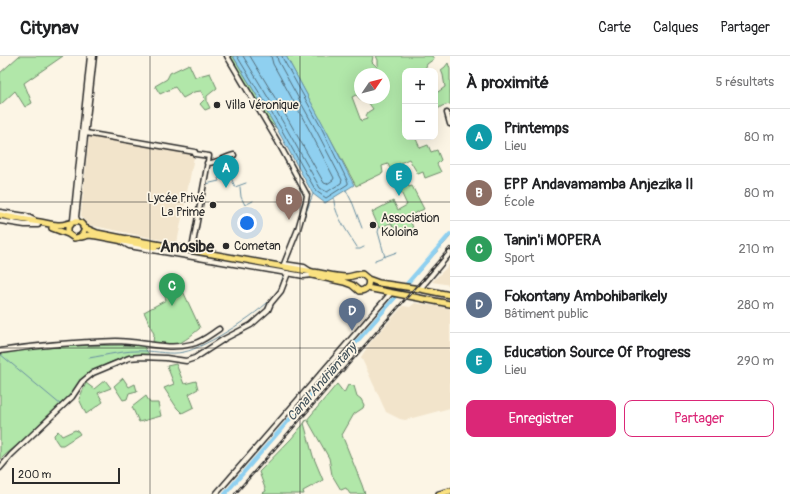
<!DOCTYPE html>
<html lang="fr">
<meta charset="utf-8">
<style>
:root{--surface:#fff;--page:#f2f2f2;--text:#202124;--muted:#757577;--line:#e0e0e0;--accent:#db2777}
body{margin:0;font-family:Pangolin,sans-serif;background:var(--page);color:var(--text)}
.controls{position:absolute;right:12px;top:12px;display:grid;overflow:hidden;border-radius:8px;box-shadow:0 4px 16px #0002}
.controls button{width:36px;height:36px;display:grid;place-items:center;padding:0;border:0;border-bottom:1px solid var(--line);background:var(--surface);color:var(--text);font:20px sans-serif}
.compass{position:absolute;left:354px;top:12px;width:36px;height:36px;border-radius:50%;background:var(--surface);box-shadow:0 4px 16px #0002;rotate:55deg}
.scale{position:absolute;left:12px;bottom:10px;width:108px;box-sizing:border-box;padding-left:4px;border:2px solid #2b2b2b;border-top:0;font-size:11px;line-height:14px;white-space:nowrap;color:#2b2b2b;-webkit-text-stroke:3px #fcf5e5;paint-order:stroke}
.you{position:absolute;left:247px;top:167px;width:14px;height:14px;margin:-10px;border:3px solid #fff;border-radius:50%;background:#1a73e8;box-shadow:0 0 0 6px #1a73e833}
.badge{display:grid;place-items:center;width:26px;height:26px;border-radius:50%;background:var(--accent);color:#fff;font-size:13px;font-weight:700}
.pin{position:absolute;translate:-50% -33px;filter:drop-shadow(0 1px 2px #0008)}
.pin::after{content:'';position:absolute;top:21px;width:14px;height:12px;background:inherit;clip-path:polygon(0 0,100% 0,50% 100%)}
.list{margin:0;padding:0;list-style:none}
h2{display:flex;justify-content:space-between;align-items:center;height:52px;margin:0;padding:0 16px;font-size:17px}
h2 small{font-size:13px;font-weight:400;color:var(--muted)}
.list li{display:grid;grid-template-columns:26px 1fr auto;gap:12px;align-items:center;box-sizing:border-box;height:56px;padding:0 16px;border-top:1px solid var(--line)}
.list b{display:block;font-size:15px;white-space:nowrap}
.list p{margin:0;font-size:13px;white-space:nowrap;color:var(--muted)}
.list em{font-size:13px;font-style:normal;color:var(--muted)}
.actions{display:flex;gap:8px;padding:12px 16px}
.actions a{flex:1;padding:9px 0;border:1px solid var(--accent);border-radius:8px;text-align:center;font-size:14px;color:var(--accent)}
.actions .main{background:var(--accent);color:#fff}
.map{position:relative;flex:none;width:450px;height:438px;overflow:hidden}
header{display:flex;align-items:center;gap:24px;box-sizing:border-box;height:56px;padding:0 20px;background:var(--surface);border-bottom:1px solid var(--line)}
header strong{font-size:19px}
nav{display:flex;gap:22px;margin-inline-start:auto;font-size:14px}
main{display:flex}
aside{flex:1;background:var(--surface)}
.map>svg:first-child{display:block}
.built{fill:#f2e4cb}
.green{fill:#b1e7a9;stroke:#6e896a;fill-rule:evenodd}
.water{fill:#8fd0f0;stroke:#678ea1}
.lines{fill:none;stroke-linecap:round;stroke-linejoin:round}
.shore{stroke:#536d7a;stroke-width:1}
.stream{stroke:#678ea1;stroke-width:1}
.canal{stroke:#8fd0f0;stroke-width:4}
.minor-casing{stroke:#2b2b2b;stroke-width:7}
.major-casing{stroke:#2b2b2b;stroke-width:8}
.minor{stroke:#fcf5e5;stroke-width:4}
.major{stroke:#fae180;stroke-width:5}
.rail-casing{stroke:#2b2b2b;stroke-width:2.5}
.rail{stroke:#fcf5e5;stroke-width:1;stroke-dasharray:3;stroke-linecap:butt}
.grid{fill:none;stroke:#2b2b2b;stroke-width:1;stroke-opacity:0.55}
.poi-dot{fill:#2b2b2b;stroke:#fcf5e5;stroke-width:1.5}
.labels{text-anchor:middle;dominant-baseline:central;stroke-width:3.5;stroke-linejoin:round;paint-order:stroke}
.poi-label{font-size:12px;fill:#2b2b2b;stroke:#fcf5e5;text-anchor:start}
.water-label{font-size:13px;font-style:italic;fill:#44545c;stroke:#fcf5e5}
.district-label{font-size:16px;font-weight:bold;fill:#2b2b2b;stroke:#fcf5e5}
</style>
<header>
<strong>Citynav</strong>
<nav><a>Carte</a><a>Calques</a><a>Partager</a></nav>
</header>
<main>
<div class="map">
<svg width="450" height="438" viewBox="0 0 450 438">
<rect width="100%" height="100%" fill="#fcf5e5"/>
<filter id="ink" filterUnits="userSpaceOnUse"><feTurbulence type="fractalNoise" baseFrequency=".025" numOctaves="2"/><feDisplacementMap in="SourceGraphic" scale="8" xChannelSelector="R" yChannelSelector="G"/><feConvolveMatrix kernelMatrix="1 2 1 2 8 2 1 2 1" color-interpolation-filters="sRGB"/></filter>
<g filter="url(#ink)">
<path class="built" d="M89,80L152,91V89L195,96L177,187L89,169L83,163L81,159Z
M450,208V229L432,226Z
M415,247L450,252V352L405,364L400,363L386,356L361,301L370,287L403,250L410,251Z"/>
<path class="green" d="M19,0H63L24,27L32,47L25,51L15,35L0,49V17Z
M230,0H233L277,73L263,59Z
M286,0H373L372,6L377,11L378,10V4L376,0H432L434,3L427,8L425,13L426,15H405V81H418L416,83L420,92L428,89L431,96L437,94L441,104L437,108L441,116L425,122L423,116L418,118L409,103L398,108L400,113L404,114L407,121L405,123L409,131L412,130L424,153L409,160L414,175L398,179L391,167L379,172L372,156L393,145L398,154L407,149L388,108L382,110L383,117L356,130ZM360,18H384V42H365L373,53L368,56L366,60L367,63L361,65L352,41L356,39L360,43L363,42H360Z
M448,7L450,13V48L442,50L435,55V38L445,31L443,19L441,14L445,11Z
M189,8L195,21L210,17L217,32L207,40V46L210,52L205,54L200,48L205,43L201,35L194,36L183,42L175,31L160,38L155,30L167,23L170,17Z
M171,223L182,233L200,272C180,289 179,290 153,286L154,278L144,256L166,244L161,229Z
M143,289L150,300C121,299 99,308 79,329C71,339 64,351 54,360C37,376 16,388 0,404V295L73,290Z
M176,308L184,328L196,325L198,333L189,338L194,351L182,357L177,352L164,332L174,328L167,310Z
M123,322L129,331L135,328L137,335L129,337L127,343L123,344L114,330Z
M105,324L111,332L98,337L103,346L86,358L79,343L86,327L94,333Z
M337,328L344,337L348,329L354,330L357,340L361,343L364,349L363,352L354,358L342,379L362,429L365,438H350L346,432L341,434L332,419L329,402L307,363L304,367L313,400L323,424L303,435L304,438H261L266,435L259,416L291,383Z
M146,340L150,347H158L161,360L139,366L132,351Z
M75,374L78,375L80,378L63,389H59L55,383L54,379L58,375L62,380Z"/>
<path class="water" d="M233,0H286L324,70L354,129L325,147L313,138L277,73Z"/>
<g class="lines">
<path class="shore" d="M237,0L280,71L316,135L326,142L348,128V126L321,71L283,3L282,0
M243,0L284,68L320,132L327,136L341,127L342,124L316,74L278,5L277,0
M250,0L289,65L324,127L327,128L333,124L334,122L311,77L273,8L271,0"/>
<path class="stream" d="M206,128L219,125L218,122L229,117L235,131L246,127
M240,131L241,141L245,149L253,145
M346,134L353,148L362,172
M334,142V145
M334,146C336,161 349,178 357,191
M379,172L378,176L385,201
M356,193H360L364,191
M375,205V204L397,196
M287,207L313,138
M408,228L450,181
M0,298L61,349
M89,302C107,299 126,294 144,295C157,295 170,299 184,296C205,292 267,253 278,235C281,230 282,223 284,217
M226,438L398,240"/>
<path class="canal" d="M225,438L450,178"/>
<g class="minor-casing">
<path id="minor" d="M227,0L278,86L307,139L306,145L298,173L284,208L304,211L310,215
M447,57L450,68
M86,77L195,96V98L209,100L192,193
M207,107C214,108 226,101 234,99
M0,156L26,160L34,164
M0,165L25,169H38
M78,166L76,161L94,0
M71,167L73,164L90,0
M122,186L129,190L304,220L312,219
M420,233L450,197
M0,295C38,289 78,286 116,285C142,285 167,295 192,288C202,286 211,278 219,273
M0,412L11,399L72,341L82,326L93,317L129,302L141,301L166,302L186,305L195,302L224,283L251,269L268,254L271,247L281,235L288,217
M216,438L391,237"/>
</g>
<g class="major-casing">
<path id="major" d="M0,159C13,162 26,164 40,166C46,167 52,169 58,169C65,170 73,164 79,166C89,171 83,182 74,182L68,178V171L71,167
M83,171L97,177L122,182L313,216C323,217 335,221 346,221C352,221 356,218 362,218L368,223L379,227L420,233L450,239
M52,172L68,178
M81,181L89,179L97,180L155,191
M312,219L344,226L352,229L359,235C366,235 370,230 368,223
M367,232L450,248
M439,438L450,435"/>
</g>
<use href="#minor" class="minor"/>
<use href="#major" class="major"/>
<g class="rail-casing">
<path id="rail" d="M235,438L450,192"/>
</g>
<use href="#rail" class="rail"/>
</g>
</g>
<path class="grid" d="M150,0V438M300,0V438M0,146H450M0,292H450"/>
<g class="poi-dot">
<circle cx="217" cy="49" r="4"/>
<circle cx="213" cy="149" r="4"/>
<circle cx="373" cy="169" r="4"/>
<circle cx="226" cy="190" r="4"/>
</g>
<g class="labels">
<g class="poi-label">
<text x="225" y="49">Villa Véronique</text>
<text x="205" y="142" text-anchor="end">Lycée Privé<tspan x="205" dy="14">La Prime</tspan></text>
<text x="381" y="162">Association<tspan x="381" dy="14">Koloina</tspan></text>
<text x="234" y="190">Cometan</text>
</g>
<g class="water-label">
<text transform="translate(322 326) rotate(-49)">Canal Andriantany</text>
</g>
<g class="district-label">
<text x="187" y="191">Anosibe</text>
</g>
</g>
</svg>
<div class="controls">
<button>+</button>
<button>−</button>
</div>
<svg class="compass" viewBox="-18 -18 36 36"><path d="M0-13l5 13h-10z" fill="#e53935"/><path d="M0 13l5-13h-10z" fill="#757577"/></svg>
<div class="scale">200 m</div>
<div class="you"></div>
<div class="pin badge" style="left:226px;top:132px;background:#0f9aa8">A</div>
<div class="pin badge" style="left:289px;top:164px;background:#8d6e63">B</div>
<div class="pin badge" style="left:172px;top:250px;background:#2e9e5b">C</div>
<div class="pin badge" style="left:352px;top:275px;background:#5c6f8a">D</div>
<div class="pin badge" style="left:399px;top:140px;background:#0f9aa8">E</div>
</div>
<aside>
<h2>À proximité<small>5 résultats</small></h2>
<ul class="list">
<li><span class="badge" style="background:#0f9aa8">A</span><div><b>Printemps</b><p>Lieu</p></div><em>80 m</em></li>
<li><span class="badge" style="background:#8d6e63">B</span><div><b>EPP Andavamamba Anjezika II</b><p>École</p></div><em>80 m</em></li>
<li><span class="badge" style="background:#2e9e5b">C</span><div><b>Tanin'i MOPERA</b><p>Sport</p></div><em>210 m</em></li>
<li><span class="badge" style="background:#5c6f8a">D</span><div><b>Fokontany Ambohibarikely</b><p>Bâtiment public</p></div><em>280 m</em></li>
<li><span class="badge" style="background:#0f9aa8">E</span><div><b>Education Source Of Progress</b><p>Lieu</p></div><em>290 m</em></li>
</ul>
<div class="actions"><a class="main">Enregistrer</a><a>Partager</a></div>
</aside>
</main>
